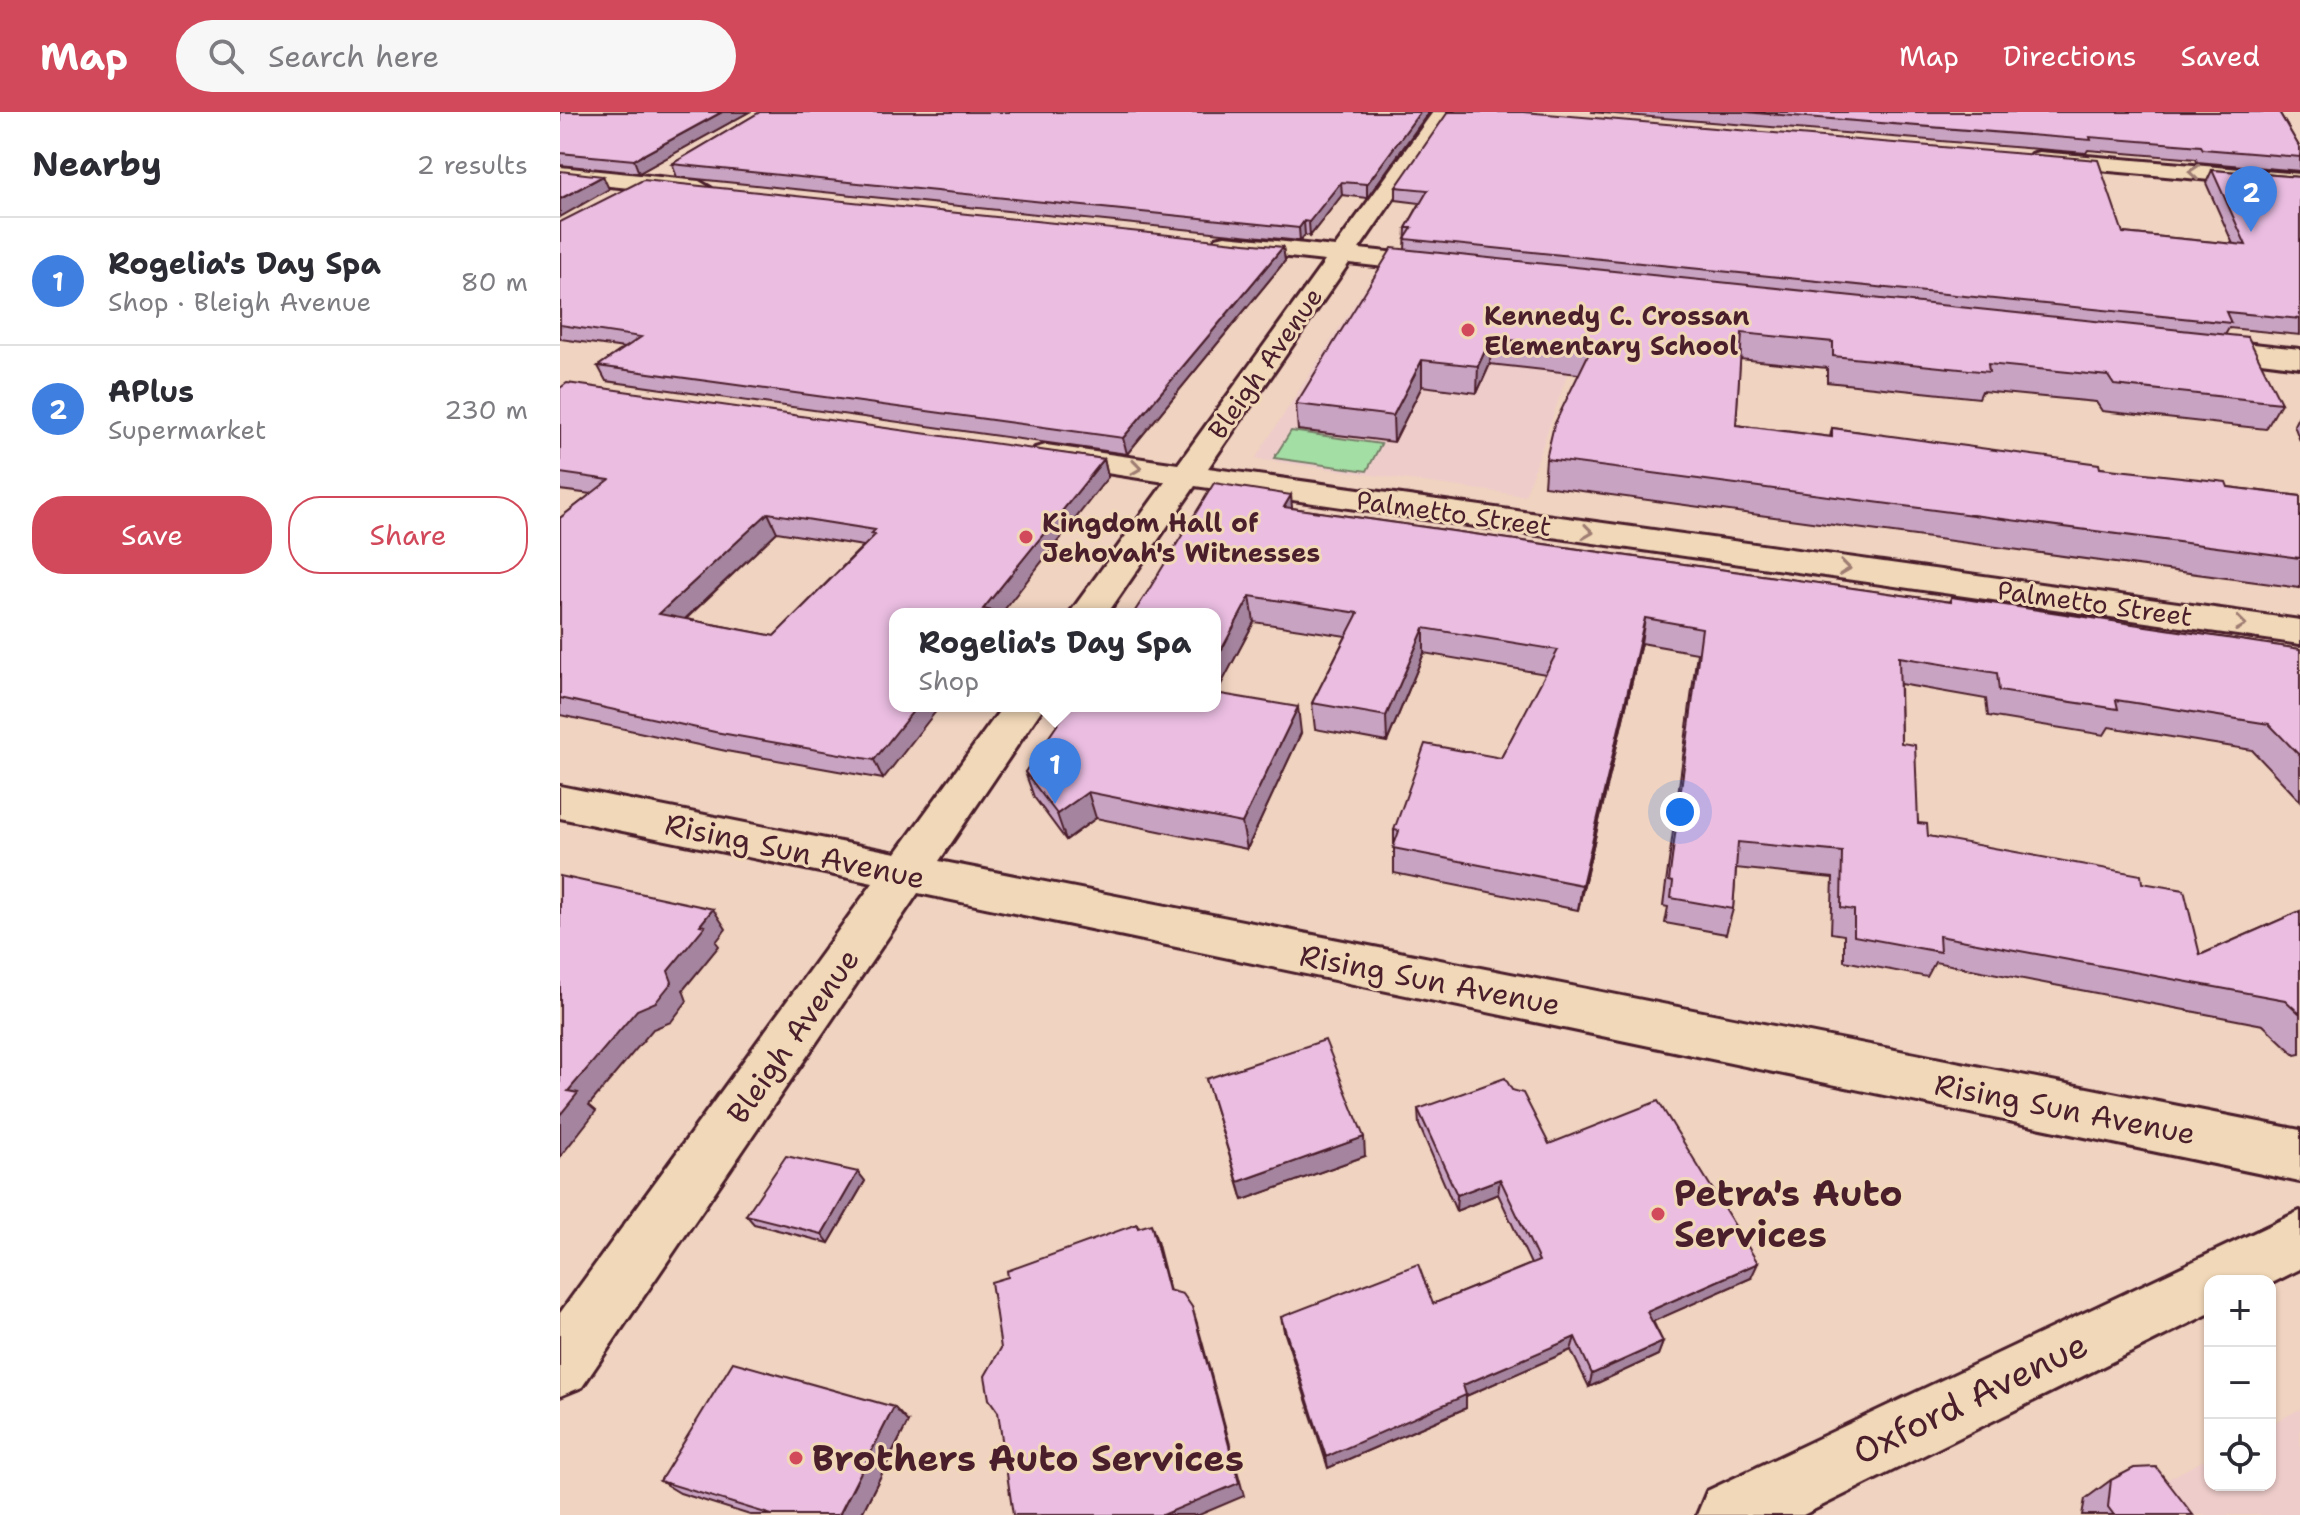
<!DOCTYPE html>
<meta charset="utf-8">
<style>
:root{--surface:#fff;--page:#f7f7f7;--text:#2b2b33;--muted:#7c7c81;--line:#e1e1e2;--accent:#d1495b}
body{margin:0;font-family:"Shantell Sans",sans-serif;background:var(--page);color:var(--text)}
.controls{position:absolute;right:24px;bottom:24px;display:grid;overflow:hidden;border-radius:16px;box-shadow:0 2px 6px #0004}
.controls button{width:72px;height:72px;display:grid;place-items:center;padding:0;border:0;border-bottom:2px solid var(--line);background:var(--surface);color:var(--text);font:40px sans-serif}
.you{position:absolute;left:1120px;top:700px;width:28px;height:28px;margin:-20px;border:6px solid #fff;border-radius:50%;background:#1a73e8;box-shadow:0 0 0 12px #1a73e833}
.badge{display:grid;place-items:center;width:52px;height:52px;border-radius:50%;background:var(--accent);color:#fff;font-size:26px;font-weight:700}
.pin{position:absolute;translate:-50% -66px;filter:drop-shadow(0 2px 4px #0008)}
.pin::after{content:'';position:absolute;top:42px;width:28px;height:24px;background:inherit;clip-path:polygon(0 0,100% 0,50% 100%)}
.popup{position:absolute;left:329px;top:496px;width:332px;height:104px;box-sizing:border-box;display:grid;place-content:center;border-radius:16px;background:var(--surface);filter:drop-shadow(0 2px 6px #0005);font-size:26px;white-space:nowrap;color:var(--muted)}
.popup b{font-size:30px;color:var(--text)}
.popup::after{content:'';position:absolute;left:50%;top:100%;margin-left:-16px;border:16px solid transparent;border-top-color:var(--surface)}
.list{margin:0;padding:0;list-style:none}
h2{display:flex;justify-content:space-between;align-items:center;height:104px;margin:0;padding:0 32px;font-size:34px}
h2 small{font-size:26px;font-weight:400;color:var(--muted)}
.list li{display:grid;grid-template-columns:52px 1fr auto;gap:24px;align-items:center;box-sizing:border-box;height:128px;padding:0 32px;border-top:2px solid var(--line)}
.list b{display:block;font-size:30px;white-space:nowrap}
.list p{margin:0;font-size:26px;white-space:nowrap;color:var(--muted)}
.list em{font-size:26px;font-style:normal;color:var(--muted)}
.actions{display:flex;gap:16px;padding:24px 32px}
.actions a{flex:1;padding:18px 0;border:2px solid var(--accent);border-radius:32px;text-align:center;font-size:28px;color:var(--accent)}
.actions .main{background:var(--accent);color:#fff}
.icon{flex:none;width:44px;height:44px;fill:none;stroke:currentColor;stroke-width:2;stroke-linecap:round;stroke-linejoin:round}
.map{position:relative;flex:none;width:1740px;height:1403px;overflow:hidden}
header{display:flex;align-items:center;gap:48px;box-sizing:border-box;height:112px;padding:0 40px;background:var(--accent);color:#fff}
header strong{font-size:38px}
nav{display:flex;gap:44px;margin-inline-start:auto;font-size:28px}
.search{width:560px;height:72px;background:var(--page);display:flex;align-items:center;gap:20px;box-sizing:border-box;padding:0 28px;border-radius:44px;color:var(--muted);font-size:30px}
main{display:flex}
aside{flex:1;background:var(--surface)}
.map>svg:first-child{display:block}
.built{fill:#eeccca}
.green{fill:#a3dea4;stroke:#767e68;stroke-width:2}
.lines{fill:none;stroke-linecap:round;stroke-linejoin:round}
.minor-casing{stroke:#4a1f2b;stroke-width:6}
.major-casing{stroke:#4a1f2b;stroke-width:6}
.minor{fill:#f1d8b8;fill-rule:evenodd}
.major{fill:#f1d8b8;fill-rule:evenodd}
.wall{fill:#c9a3c2;stroke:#4a1f2b;stroke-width:2;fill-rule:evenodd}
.shaded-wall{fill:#a4849e;stroke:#4a1f2b;stroke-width:2}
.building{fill:#eabde1;stroke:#4a1f2b;stroke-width:2;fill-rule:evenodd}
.oneway{stroke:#9e7c72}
.poi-dot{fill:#d1495b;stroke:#f1d8b8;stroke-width:3}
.labels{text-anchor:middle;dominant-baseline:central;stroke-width:6;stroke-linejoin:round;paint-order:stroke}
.far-poi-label{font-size:26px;font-weight:bold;fill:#4a1f2b;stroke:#f1d8b8;text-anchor:start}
.far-street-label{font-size:26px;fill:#4a1f2b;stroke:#f1d8b8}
.street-label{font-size:30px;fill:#4a1f2b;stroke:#f1d8b8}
.near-poi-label{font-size:36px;font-weight:bold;fill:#4a1f2b;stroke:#f1d8b8;text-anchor:start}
.near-street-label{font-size:36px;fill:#4a1f2b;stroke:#f1d8b8}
</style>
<header>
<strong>Map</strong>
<div class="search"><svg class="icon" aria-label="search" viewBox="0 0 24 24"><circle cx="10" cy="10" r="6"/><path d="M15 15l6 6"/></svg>Search here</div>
<nav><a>Map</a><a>Directions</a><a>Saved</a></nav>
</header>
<main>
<aside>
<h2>Nearby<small>2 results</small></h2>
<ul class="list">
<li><span class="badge" style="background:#3f7fe0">1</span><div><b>Rogelia's Day Spa</b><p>Shop · Bleigh Avenue</p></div><em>80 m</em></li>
<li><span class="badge" style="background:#3f7fe0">2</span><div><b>APlus</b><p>Supermarket</p></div><em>230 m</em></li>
</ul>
<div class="actions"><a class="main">Save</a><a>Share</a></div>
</aside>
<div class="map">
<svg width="1740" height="1403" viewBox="0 0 1740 1403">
<rect width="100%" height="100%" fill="#f0d3c0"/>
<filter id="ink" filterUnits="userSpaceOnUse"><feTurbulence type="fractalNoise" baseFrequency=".0125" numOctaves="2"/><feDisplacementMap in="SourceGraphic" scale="16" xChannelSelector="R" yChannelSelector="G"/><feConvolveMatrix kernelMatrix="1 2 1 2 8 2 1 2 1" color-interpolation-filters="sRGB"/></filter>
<g filter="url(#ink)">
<path class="built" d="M810,168L1032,191L965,384L695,347Z
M1740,1297V1403H1539L1650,1345V1373H1710V1313Z"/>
<path class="green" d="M731,319L821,332L807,359L714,346Z"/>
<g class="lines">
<g class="minor-casing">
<path id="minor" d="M873,0H893L799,137L887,146L900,154L887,162L789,151L648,356L1740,508V532L635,374L547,502H509L605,370L475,350L470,343L475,336L486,333L618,352L765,149L665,138L653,131L656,126L665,124L775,135Z
M1479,40L1740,62V76L1471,52L1468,47L1471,42Z
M0,55L139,69L151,76L139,83L0,69Z
M1639,226L1740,237V255L1629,241L1625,235L1629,229Z
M443,594H484L379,749L1740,1018V1070L358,781L22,1275L0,1284V1201L313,771L0,706V674L336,741Z"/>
</g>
<g class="major-casing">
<path id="major" d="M1740,1099V1157L1710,1172L1650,1169V1201L1243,1403H1137L1147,1379Z"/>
</g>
<use href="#minor" class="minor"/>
<use href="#major" class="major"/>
</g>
<path class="wall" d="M0,0H189L79,61L0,53Z
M200,0H869L807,86L782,83L750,124L745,123L740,129L117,65L112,52Z
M1031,0H1719L1740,36V59L1637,50L1636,47L1528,38L1526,41Z
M1652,58L1740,65V223L1669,216L1665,223L1721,291L1706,317L1542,299L1536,290L1422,279L1419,286L1267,270V256L1180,247L1176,313L1270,325L1272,316L1668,375L1740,384V476L984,374L986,347L1019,262L930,252L917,281L862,274L834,330L738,318L736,292L845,138L846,116L860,91L836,88V75L1563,121L1673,132L1646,71Z
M0,110L723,135L725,149L567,342L46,269L38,254L64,236L0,227Z
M0,276L544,347L548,365L335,502L323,667L166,639L0,603V406L31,382L0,378ZM217,420L303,434L214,524L126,507Z
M1740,301V329L1734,313Z
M732,396L1390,490L1391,485L1740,537V689L1692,638L1549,615L1544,623L1428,604L1426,587L1340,572L1341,631L1358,711L1368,724L1582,771L1640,843L1740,799V942L1735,943L1703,913L1375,850L1367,865L1284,849V823L1271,821L1273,766L1176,756L1173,797L1166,822L1105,811L1108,795L1103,794L1137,541L1081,531L1018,798L834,761V718L941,646L986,562L864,541L827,630L755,617L752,591L786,524L694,510L656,581L741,621L687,737L536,706L506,728L474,685L465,660L655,502Z
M646,967L805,1044L683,1088Z
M952,978L989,1032L1191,1166L1093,1209L1103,1230L1098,1243L1029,1275L1011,1238L906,1284V1296L768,1356L724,1219L721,1205L873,1192L971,1152L938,1082L896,1099L859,1013L858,997Z
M298,1060L305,1069L269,1131L194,1112L186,1103Z
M348,1310L301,1403H190L120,1381L100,1369Z
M1551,1368L1633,1403H1522L1525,1387Z"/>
<path class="shaded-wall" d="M162,0H189L79,61L74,48Z
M860,0H869L807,86V72Z
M43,64L49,77L0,105V87Z
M781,70L782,83L750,124L749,110Z
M744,109L745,123L740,129L739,116Z
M723,135L725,149L567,342L563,326Z
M931,226L930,252L917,281L918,254Z
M862,248V274L834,330L833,304Z
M544,347L548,365L441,502H425L423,497Z
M731,383L733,407L724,395Z
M208,401L217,420L110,521L99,502Z
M690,484L694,510L655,584V550Z
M1085,506L1081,531L1018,798L1022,773Z
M864,516V541L827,630L826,604Z
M357,594H380L323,667L314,648Z
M738,595L741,621L687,737L682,711Z
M528,680L536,706L506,728L497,702Z
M153,797L166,817L156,830L159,834L123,878L127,889L111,910L93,917L29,993L36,999L0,1045V1003L8,979L108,859L140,813Z
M804,1025L805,1044L683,1088L678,1070Z
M298,1060L305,1069L269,1131L262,1122Z
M940,1067L938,1082L896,1099L897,1083Z
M591,1112L597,1129L614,1195L608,1178Z
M1198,1151L1191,1166L1083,1214L1087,1200Z
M632,1195L637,1211L684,1384L639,1403H603Z
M1015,1225L1011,1238L906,1284V1296L768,1356L766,1345L903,1273Z
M1103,1230L1098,1243L1029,1275L1032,1262Z
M334,1295L348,1310L301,1403H279Z"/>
<path class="building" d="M0,0H162L74,48L0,41Z
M200,0H860L807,72L781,70L749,110L744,109L739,116L112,52Z
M888,0H963L1538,48L1563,121L1686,133L1652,58L1740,65V207L1666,200L1671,211L845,127L852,116H846L868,78L836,75Z
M1184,0H1719L1740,36V45L1643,37L1641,34L1530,25L1531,28Z
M0,59L43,64L0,87Z
M83,68L723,135L563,326L38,254L81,225L0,213V110Z
M832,136L1688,225L1721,291L1554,273L1548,264L1428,252L1429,260L1273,244V230L1182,221L1176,313L1272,325V316L1539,352L1540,356L1666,370L1668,375L1740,384V446L986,347L994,313L1031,237L931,226L918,254L862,248L833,304L736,292Z
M7,271L544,347L423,497L433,499L431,502H335V594H357L314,648L155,620L0,586V406L49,368L0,361V276ZM208,401L315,418L311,422L315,423L214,524L99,502Z
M654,371L731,383L724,395L1391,490V485L1740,537V644L1709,612L1556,588L1558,597L1439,579L1437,561L1339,545L1341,631L1355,633L1358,711L1367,712L1368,724L1581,763L1582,771L1624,778L1640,843L1740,799V902L1725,888L1379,824L1380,840L1294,824V798L1281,796L1282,740L1178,730L1173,797L1111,786L1113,770L1109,769L1142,516L1085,506L1022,773L833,736L839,719L834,718L865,632L941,646L998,538L864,516L826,604L752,591L798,501L690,484L655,550V502H573L588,479Z
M655,581L738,595L682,711L528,680L497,702L465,660L510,594H655Z
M0,764L153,797L140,813L145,814L108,859L112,870L96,890L77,898L8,979L18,981L0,1003Z
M765,928L804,1025L678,1070L646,967Z
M945,966L952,978L963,981L989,1032L1098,989L1198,1151L1087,1200L1103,1230L1032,1262L1015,1225L903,1273L906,1283L766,1345L721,1205L858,1152L873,1192L979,1149L940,1067L897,1083L858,997Z
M226,1044L298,1060L262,1122L186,1103Z
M577,1112L578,1116L591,1112L608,1178L623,1182L632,1195L679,1371L603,1403H453L438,1300L429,1287L425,1264L441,1236L431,1170L448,1165L447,1159Z
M173,1250L334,1295L279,1403H212L100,1369Z
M1596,1355L1633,1403H1554L1548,1395L1551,1368L1574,1356Z"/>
<defs><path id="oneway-chevron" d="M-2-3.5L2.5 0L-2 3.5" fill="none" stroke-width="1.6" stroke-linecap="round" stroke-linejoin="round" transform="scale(2)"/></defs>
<g class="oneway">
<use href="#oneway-chevron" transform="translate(1634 60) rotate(-175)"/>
<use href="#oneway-chevron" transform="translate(576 356) rotate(8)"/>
<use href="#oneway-chevron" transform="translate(1028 420) rotate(8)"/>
<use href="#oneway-chevron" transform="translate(1285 456) rotate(8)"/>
<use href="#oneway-chevron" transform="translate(1681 512) rotate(8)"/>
</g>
</g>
<g class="poi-dot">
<circle cx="908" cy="218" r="8"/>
<circle cx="466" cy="425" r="8"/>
<circle cx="1098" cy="1102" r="8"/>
<circle cx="236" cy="1346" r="8"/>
</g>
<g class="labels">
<g class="far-poi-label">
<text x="924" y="203">Kennedy C. Crossan<tspan x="924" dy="30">Elementary School</tspan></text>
<text x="482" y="410">Kingdom Hall of<tspan x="482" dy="30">Jehovah's Witnesses</tspan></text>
</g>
<g class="far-street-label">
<text transform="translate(705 251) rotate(-55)">Bleigh Avenue</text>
<text transform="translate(894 401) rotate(8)">Palmetto Street</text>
<text transform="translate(1535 491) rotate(8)">Palmetto Street</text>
</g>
<g class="street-label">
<text transform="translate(235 739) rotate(12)">Rising Sun Avenue</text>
<text transform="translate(870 868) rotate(11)">Rising Sun Avenue</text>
<text transform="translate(233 924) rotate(-55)">Bleigh Avenue</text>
<text transform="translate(1505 997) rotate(11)">Rising Sun Avenue</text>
</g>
<g class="near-poi-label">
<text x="1114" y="1081">Petra's Auto<tspan x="1114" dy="41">Services</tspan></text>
<text x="252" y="1346">Brothers Auto Services</text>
</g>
<g class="near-street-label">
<text transform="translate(1410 1286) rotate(-26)">Oxford Avenue</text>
</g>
</g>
</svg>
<div class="controls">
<button>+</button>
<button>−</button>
<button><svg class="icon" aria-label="locate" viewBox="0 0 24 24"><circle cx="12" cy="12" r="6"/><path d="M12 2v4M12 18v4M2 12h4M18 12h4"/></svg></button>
</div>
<div class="you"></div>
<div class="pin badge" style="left:495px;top:692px;background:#3f7fe0">1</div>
<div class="popup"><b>Rogelia's Day Spa</b>Shop</div>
<div class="pin badge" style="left:1691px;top:120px;background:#3f7fe0">2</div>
</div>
</main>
